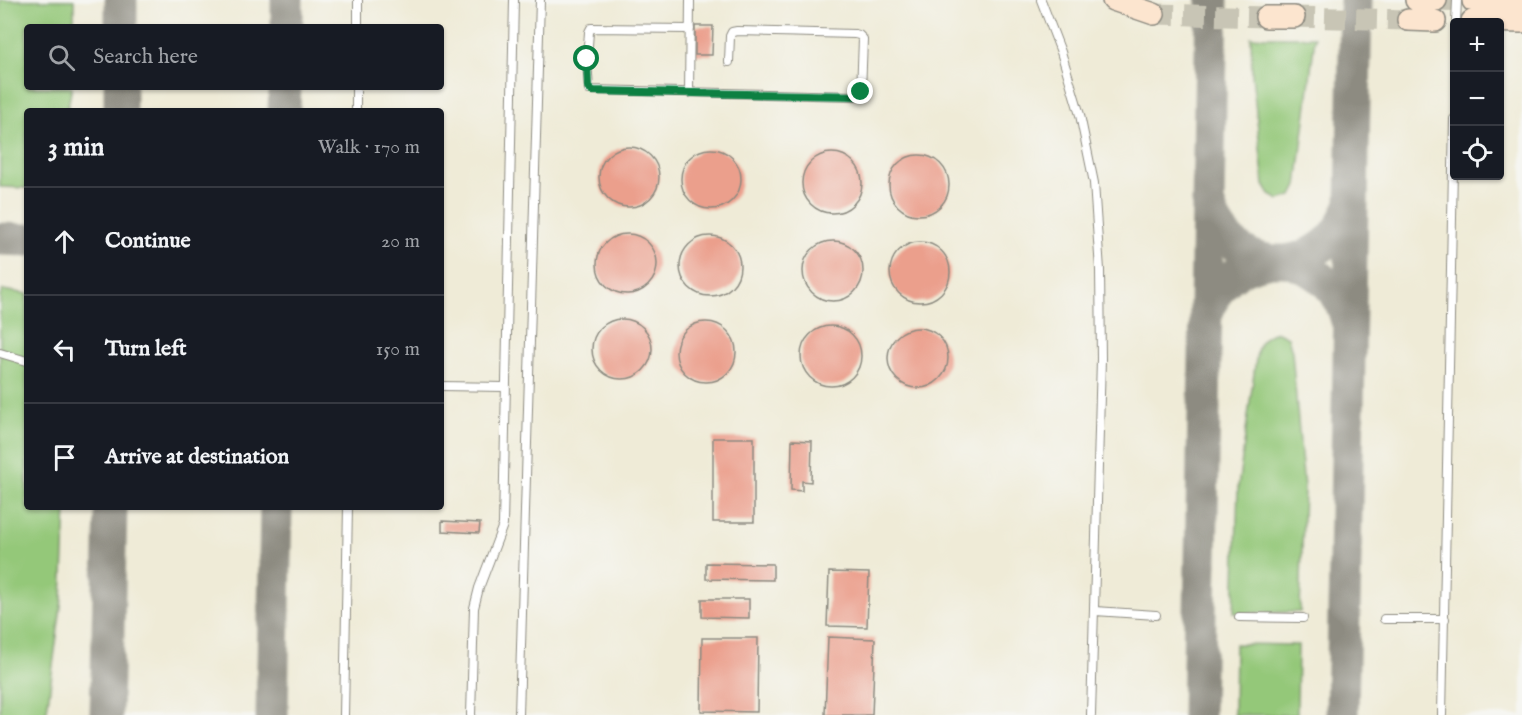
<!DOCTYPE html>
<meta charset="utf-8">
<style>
:root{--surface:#171b24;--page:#20242c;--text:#f1f3f6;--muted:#9ea1a6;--line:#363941}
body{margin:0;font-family:"IM FELL English",serif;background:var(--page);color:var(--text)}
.controls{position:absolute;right:18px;top:18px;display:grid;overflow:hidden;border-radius:6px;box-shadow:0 2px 4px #0004}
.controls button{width:54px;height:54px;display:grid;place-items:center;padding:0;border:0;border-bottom:2px solid var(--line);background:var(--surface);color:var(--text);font:30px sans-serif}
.stop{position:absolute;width:18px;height:18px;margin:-14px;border:4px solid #0b8043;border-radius:50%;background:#fff}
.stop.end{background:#0b8043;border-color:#fff;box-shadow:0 2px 6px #0008}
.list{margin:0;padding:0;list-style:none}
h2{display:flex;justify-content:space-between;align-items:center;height:78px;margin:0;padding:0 24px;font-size:26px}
h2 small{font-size:20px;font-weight:400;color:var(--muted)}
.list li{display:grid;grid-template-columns:39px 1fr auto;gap:18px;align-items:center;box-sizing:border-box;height:108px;padding:0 24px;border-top:2px solid var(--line)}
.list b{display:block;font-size:22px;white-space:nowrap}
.list em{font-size:20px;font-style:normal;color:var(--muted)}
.icon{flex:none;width:33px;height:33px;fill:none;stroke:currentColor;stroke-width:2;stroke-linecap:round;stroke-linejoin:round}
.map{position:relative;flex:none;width:1522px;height:715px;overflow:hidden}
.search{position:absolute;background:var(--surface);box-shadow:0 2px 4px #0004;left:24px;top:24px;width:420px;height:66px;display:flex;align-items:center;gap:15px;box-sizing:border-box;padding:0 21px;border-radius:6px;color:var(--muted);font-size:22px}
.panel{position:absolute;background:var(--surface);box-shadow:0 2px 4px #0004;left:24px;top:108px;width:420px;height:402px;border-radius:6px}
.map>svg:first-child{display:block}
.green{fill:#94c879;stroke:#607a52;stroke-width:1.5}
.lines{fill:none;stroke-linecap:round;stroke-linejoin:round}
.taxiway{stroke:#8d8b81;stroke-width:33}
.building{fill:#eb9f8c}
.secondary-tunnel{stroke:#c8c5b5;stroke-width:21;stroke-dasharray:21 10;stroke-linecap:butt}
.lane-casing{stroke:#8d8b81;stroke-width:10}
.secondary-casing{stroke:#8d8b81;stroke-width:24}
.lane{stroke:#fff;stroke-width:8}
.secondary{stroke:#fce5cf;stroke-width:21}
.lane-bridge-casing{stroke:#8d8b81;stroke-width:10;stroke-linecap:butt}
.lane-bridge{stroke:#fff;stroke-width:8}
.route{stroke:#0b8043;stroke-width:8}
</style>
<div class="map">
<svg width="1522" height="715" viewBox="0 0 1522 715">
<rect width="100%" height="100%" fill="#f6f6f2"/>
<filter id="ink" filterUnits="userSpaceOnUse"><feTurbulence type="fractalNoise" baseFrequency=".0167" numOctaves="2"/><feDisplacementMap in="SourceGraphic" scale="12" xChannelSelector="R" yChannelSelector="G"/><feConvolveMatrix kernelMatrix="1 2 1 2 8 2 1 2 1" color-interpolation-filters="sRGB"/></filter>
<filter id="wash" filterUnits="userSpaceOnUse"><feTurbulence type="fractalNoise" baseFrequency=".008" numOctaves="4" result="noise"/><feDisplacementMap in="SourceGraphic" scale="24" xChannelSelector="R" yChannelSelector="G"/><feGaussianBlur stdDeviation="1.35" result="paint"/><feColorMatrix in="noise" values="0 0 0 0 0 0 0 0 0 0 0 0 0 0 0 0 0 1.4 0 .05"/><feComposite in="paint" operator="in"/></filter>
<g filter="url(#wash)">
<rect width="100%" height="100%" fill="#efebd7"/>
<path class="green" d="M0,0H74V27H27V87H72L67,111H27V188L0,187Z
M1251,37H1315L1297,186L1292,196L1279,200L1270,195L1264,185L1252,75Z
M3,290L27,294V507H66L62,599L47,710L45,715H0V297Z
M1278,332L1288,337L1292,352L1304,488L1300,612L1234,613L1238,487L1257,352C1260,339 1265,335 1278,332Z
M1235,644L1298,645L1297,715H1234Z"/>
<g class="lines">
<path class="taxiway" d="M121,27V0
M287,27V0
M120,111V87
M284,111L285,87
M1208,202C1224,260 1286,281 1331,239C1341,229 1347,216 1352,203
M0,239L27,240
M1289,262C1320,271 1339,289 1347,321
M1206,316C1217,282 1236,267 1271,261
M106,715L111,507
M272,715L276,507
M1198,715L1212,0
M1342,715L1356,0"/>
</g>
<g id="blocks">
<path class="building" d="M695,26H713L712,55H695Z
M599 177a30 30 0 1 1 60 0a30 30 0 1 1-60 0Z
M681 179a30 30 0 1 1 60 0a30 30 0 1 1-60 0Z
M802 183a30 30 0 1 1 60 0a30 30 0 1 1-60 0Z
M889 185a30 30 0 1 1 60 0a30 30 0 1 1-60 0Z
M597 264a30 30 0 1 1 60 0a30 30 0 1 1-60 0Z
M680 266a30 30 0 1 1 60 0a30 30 0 1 1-60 0Z
M803 271a30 30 0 1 1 60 0a30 30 0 1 1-60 0Z
M890 272a30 30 0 1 1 60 0a30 30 0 1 1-60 0Z
M592 349a30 30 0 1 1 60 0a30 30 0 1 1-60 0Z
M676 352a30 30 0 1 1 60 0a30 30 0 1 1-60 0Z
M801 356a30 30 0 1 1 60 0a30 30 0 1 1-60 0Z
M888 358a30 30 0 1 1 60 0a30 30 0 1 1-60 0Z
M713,438H754V522H713Z
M792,440L812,441L811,482L802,481V491L791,490Z
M442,521L480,523L479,533L442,531Z
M706,563L773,564V580L706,579Z
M829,572L869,573L867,627L827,626Z
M702,599H749V618L702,617Z
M828,637L875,639L872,715H825Z
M702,638H758L757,712L701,711Z"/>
</g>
</g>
<g filter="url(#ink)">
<use href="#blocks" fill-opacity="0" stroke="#8d8b81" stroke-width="1.5"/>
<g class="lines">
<path class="secondary-tunnel" d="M1436,0L1473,1
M1154,14L1266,17
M1294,17L1408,20"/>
<g class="lane-casing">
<path id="lane" d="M1041,0L1061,52L1080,115L1094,183L1100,270L1101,359L1091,715
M358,27V0
M690,29L591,28L589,32L587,59L589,90L855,96L861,92L863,39L859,35L855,34L737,31L732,32L730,36L729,62
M689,93L690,0
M356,111V87
M0,353L27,361
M441,386L504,387
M1095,611L1156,615
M1239,617L1303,618
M1384,619H1445
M344,715L348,507
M471,715L474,608L479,588L503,525L514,0
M519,715L540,0
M1442,715L1454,119"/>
</g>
<g class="secondary-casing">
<path id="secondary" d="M1113,0L1154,14
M1416,0H1436
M1473,1L1522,3
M1266,17H1294
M1408,20L1435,21
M1472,21L1522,22"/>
</g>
<use href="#lane" class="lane"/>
<use href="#secondary" class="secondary"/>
<g class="lane-bridge-casing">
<path id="lane-bridge" d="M1456,22L1457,0"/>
</g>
<use href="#lane-bridge" class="lane-bridge"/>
</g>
</g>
<g class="lines" filter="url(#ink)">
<path class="route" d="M587,59L588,87L592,91L855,96L861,92"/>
</g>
</svg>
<div class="controls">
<button>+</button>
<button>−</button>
<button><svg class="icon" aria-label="locate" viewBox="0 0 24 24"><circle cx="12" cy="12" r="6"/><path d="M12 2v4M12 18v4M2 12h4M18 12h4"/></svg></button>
</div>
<div class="stop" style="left:587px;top:59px"></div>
<div class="stop end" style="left:861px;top:92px"></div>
<div class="search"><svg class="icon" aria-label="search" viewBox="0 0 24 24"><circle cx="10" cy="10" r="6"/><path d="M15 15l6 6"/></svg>Search here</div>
<section class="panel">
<h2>3 min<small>Walk · 170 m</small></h2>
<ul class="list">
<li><svg class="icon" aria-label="ahead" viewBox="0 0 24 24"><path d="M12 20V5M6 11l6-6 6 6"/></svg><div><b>Continue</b></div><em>20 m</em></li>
<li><svg class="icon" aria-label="left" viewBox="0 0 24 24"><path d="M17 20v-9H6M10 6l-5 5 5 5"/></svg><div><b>Turn left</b></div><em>150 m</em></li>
<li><svg class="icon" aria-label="arrive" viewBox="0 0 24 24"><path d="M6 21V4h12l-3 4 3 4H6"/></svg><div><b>Arrive at destination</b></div></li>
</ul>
</section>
</div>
